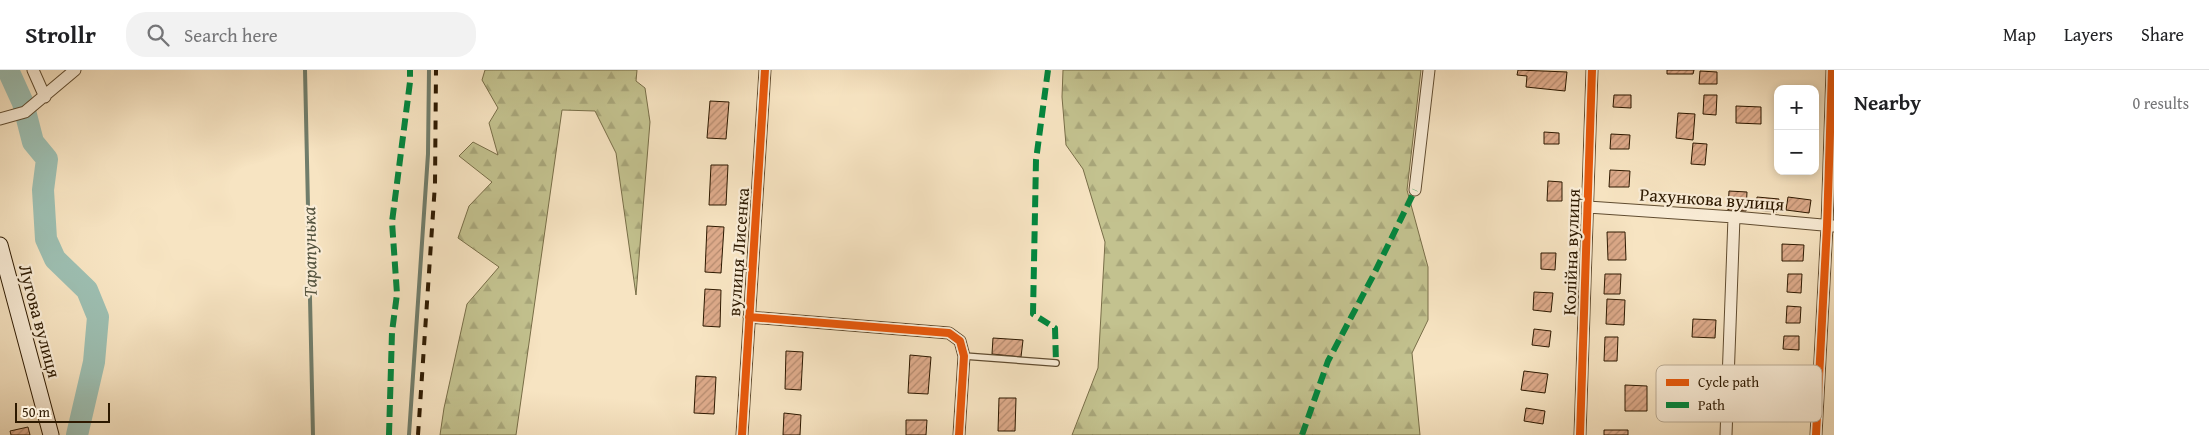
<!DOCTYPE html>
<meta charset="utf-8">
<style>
:root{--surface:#fff;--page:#f2f2f2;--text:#202124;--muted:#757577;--line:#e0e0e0}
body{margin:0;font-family:"Gentium Book Plus",serif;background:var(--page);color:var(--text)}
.controls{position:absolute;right:15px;top:15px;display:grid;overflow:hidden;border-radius:10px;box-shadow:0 2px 8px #0003}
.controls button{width:45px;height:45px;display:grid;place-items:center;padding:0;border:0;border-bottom:1px solid var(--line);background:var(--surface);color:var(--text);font:25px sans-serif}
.scale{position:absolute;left:15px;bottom:12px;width:95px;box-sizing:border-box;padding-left:5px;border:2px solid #2d1900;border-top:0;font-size:14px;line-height:18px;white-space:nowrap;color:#2d1900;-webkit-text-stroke:4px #faedd7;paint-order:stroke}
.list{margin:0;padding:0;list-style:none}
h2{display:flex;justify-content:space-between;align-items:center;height:65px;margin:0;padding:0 20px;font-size:21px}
h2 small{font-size:16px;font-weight:400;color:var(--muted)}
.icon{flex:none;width:28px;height:28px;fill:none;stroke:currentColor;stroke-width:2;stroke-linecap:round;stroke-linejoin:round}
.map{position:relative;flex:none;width:1834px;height:365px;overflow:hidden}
header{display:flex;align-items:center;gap:30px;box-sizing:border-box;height:70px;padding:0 25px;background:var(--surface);border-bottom:1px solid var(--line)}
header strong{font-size:24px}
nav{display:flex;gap:28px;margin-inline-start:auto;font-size:18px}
.search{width:350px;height:45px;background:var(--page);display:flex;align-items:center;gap:12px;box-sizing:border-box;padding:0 18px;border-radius:20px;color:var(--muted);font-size:19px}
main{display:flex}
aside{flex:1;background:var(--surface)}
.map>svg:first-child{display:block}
.forest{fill:url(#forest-firs);stroke:#786e48}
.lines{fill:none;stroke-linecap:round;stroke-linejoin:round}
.stream{stroke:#707d6b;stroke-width:4}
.river{stroke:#9dbfb2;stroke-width:22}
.building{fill:url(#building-hatch);stroke:#2d1900}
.lane-casing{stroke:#604c30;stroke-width:8}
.street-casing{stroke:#604c30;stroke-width:13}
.secondary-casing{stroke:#2d1900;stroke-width:17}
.lane{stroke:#faedd7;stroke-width:5.5}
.street{stroke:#faedd7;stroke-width:11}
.secondary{stroke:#faedd7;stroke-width:15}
.rail{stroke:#2d1900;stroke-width:4;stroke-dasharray:9 9;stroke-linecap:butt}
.quiet{stroke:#00873e;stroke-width:6;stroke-dasharray:12 6;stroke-linecap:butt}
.cycleway-casing{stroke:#faedd7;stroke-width:11}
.cycleway{stroke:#e8590c;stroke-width:8}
.labels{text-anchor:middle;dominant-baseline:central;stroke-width:4.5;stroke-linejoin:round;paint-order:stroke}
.street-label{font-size:18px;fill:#2d1900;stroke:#faedd7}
.water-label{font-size:19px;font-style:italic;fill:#54533e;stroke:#faedd7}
.key{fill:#faedd7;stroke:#bcad96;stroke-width:1}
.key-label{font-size:14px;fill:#2d1900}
</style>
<header>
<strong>Strollr</strong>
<div class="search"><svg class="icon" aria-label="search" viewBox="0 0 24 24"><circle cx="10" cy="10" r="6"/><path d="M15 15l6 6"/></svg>Search here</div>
<nav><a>Map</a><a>Layers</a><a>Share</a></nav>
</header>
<main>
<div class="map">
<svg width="1834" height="365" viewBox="0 0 1834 365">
<defs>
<pattern id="forest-firs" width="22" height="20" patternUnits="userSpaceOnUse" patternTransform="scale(1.25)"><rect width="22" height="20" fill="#c3c28f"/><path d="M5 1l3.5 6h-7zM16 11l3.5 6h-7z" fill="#a8a67a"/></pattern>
<pattern id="building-hatch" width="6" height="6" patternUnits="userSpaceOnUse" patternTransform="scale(1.25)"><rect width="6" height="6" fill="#ddaa8a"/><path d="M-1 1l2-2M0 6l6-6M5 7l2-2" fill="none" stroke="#b48a6e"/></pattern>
</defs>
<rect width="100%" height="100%" fill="#f7e4c2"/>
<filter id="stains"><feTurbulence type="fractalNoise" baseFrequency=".004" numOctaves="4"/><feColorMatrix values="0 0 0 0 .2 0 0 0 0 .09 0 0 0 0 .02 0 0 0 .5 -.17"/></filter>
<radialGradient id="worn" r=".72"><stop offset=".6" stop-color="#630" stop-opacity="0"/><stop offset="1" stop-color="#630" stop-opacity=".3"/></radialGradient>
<path class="forest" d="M485,0H637L636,11L645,18L650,52L636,225L616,83L595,41L562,40L516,365H440L444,338L467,234L499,197L458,168L469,136L492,112L459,86L473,72L498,85L489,53L498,38L482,10Z
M1063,0H1421L1407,120L1428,197V250L1412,283L1420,365H1072L1098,298L1105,172L1083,99L1066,75L1062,27Z"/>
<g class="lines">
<path class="stream" d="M305,0L313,365
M409,365L428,84L429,0"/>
<path class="river" d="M8,0L23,33L33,72L47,89L43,120L46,169L55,189L87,220L98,247L94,292L77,365"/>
</g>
<path class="building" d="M1518,0L1567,2L1565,21L1526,17L1527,6L1517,5Z
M1667,0H1694L1693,4H1667Z
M1700,1L1717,2V14H1699Z
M1614,25H1631V38L1613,37Z
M1704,25H1717L1716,45L1703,44Z
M710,31L729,32L726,69L707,68Z
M1736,36L1761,37V54L1736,53Z
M1678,43L1695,44L1693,70L1676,68Z
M1544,62L1559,63V74H1544Z
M1611,64L1630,65L1629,79H1610Z
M1693,73L1707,74L1705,95L1691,94Z
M711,95H728L726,135H709Z
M1610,100L1630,101L1629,117H1609Z
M1548,111L1562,112V131H1547Z
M1729,121L1747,122L1746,141L1728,140Z
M1757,127L1779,129L1777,142L1756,140Z
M1788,127L1811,130L1809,143L1786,140Z
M707,156L724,157L721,203L705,202Z
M1607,162H1625L1626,190H1608Z
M1782,174L1804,175L1803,191H1782Z
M1541,183H1556L1555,200L1541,199Z
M1605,204H1621L1620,224H1604Z
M1788,204H1802L1801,223L1787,222Z
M705,219L721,220L720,257L703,256Z
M1534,222L1553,223L1551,242L1533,240Z
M1607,229L1625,230L1624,255L1606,254Z
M1787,236L1801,237L1800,253H1786Z
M1693,249L1716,250L1715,268L1692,267Z
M1534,259L1551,261L1549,277L1532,275Z
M1784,266H1799V280L1783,279Z
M1605,267H1618L1617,291H1604Z
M993,268L1023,270L1021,287L992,284Z
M786,281L803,282L801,320L785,319Z
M910,285L931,287L928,324L908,323Z
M1524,301L1548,304L1545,323L1521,320Z
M696,306L716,307L714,344L694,343Z
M1625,315L1647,316V341H1625Z
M999,328H1016L1015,361H998Z
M1526,338L1545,341L1543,354L1524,351Z
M784,343L801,345L800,365H783Z
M906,350H927L926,365H906Z
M28,357L30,365H11L10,361Z
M1604,360H1628V365H1604Z"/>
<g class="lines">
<g class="lane-casing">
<path id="lane" d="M964,286L1056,293"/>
</g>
<g class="street-casing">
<path id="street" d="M33,0L45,27
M0,49L25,42L75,0
M1415,120L1429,0
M1588,137L1734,147L1834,156
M749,247L949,263L960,271L964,286L959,365
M742,365L765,0
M1580,365L1592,0
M1726,365L1734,147
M1816,365L1827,156L1832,0"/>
</g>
<g class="secondary-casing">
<path id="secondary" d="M0,175L51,365"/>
</g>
<use href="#lane" class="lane"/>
<use href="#street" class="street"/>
<use href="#secondary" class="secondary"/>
<path class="rail" d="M418,365L435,114L436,0"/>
<path class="quiet" d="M1048,0L1036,90L1033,244L1055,258L1056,293
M389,365L392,262L397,224L392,152L410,12V0
M1302,365L1328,291L1373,206L1415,120"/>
<g class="cycleway-casing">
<path id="cycleway" d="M749,247L949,263L960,271L964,286L959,365
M742,365L765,0
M1580,365L1592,0
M1816,365L1827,156L1832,0"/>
</g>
<use href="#cycleway" class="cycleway"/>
</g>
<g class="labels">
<g class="street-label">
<text transform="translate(1712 129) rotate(4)">Рахункова вулиця</text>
<text transform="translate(738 182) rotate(-86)">вулиця Лисенка</text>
<text transform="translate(1571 182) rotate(-88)">Колійна вулиця</text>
<text transform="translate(40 251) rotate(75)">Лугова вулиця</text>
</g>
<g class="water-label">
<text transform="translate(309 182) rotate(-91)">Тарапунька</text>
</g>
</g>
<rect x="1656" y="295" width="166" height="57" rx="8" class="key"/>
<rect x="1666" y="309" width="23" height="7" fill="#e8590c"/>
<rect x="1666" y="332" width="23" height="6" fill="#00873e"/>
<g class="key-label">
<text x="1698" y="317">Cycle path</text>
<text x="1698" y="340">Path</text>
</g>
<rect width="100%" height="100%" filter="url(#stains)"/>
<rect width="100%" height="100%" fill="url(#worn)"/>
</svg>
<div class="controls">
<button>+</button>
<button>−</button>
</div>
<div class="scale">50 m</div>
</div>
<aside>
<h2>Nearby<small>0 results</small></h2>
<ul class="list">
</ul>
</aside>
</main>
